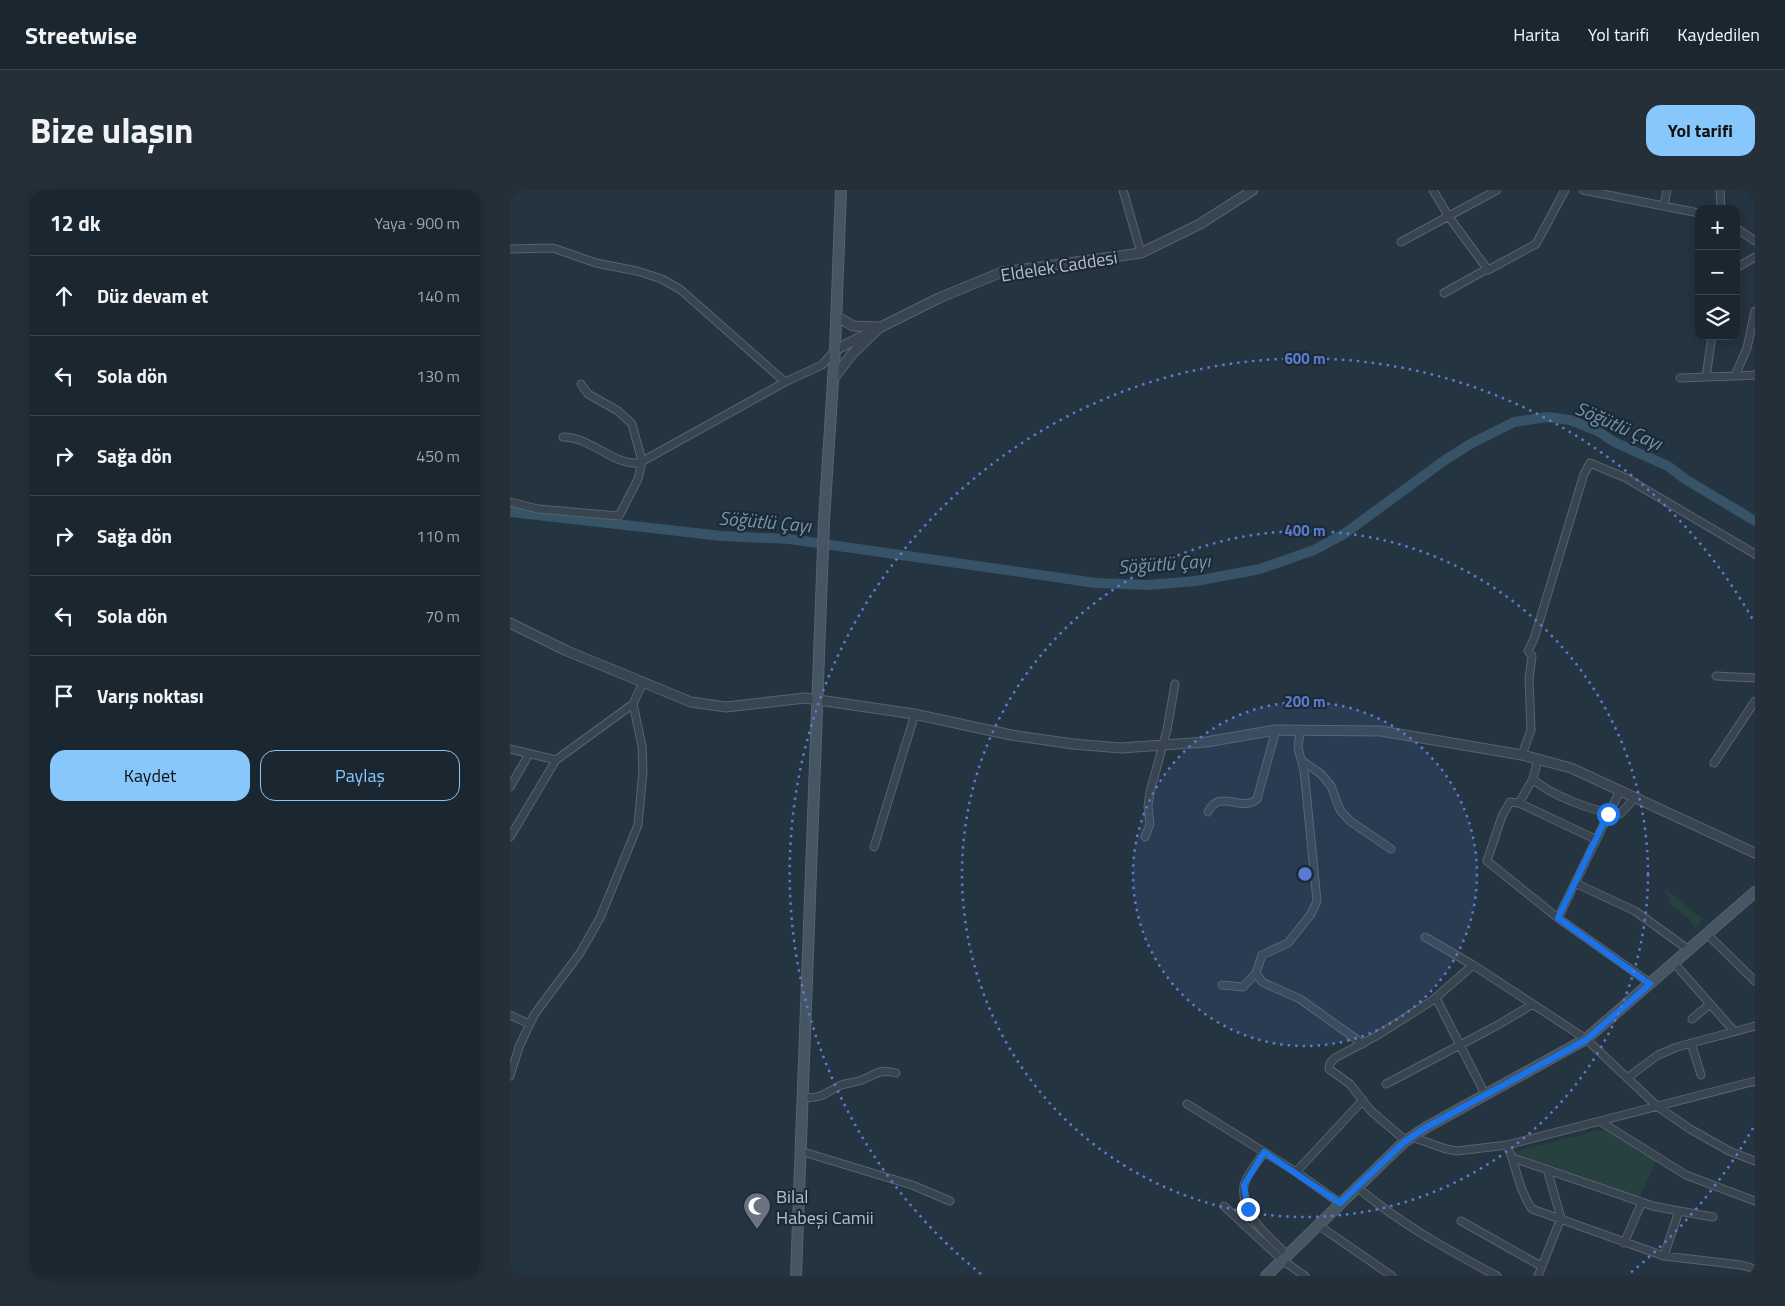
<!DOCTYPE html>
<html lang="tr">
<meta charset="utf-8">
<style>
:root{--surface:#1b2730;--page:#242f38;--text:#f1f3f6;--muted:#a0a5ab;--line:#39444c;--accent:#87c7fc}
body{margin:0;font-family:"Titillium Web",sans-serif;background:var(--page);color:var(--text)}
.controls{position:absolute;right:15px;top:15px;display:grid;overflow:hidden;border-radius:10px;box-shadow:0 2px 12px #0003}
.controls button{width:45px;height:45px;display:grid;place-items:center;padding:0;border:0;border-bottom:1px solid var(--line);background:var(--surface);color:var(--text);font:25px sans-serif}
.stop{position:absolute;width:15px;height:15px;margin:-11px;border:4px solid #1a73e8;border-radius:50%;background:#fff}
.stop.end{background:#1a73e8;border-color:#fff;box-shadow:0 1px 5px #0008}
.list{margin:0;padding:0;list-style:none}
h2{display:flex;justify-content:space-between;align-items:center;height:65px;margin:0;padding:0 20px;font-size:21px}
h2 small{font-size:16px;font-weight:400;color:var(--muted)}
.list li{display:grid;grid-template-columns:32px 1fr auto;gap:15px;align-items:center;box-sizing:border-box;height:80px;padding:0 20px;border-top:1px solid var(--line)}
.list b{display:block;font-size:19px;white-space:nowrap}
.list em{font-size:16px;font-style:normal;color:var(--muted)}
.actions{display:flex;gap:10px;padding:15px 20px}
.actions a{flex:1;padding:11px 0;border:1px solid var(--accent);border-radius:15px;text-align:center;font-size:18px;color:var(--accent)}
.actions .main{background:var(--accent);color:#111}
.icon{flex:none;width:28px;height:28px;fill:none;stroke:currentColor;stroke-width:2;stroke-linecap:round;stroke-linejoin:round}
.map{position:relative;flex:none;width:1245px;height:1086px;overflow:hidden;border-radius:15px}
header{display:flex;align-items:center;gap:30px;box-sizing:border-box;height:70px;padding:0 25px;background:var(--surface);border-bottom:1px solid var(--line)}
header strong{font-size:24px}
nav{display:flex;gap:28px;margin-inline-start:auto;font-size:18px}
.intro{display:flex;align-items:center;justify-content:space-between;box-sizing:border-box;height:120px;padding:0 30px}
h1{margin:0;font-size:35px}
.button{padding:12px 22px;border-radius:15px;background:var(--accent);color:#111;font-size:18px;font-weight:700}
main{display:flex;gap:30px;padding:0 30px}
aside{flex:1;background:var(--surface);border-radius:15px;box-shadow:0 2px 12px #0003}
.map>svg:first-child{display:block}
.green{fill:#264140}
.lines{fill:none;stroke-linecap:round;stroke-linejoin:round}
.river{stroke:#375368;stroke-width:10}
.minor-casing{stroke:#56636d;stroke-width:9}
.tertiary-casing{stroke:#56636d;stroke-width:11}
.secondary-casing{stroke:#56636d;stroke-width:12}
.minor{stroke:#384550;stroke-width:7}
.tertiary{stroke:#384550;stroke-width:9}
.secondary{stroke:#465563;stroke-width:10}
.route{stroke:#1a73e8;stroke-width:6}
.ring{fill:none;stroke:#597cd2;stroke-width:2.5;stroke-dasharray:2.5 5}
.labels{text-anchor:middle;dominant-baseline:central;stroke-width:4.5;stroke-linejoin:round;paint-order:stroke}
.street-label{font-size:18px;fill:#b4c0ca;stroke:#1d2a35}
.poi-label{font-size:18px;fill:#b4c0ca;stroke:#1d2a35;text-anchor:start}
.water-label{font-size:19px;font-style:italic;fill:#7396af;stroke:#1d2a35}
.centre{fill:#597cd2;stroke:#1d2a35;stroke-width:2.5}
.ring-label{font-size:15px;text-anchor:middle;font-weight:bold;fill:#597cd2;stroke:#1d2a35;stroke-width:4.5;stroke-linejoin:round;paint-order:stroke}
</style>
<header>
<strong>Streetwise</strong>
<nav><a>Harita</a><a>Yol tarifi</a><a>Kaydedilen</a></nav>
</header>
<div class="intro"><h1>Bize ulaşın</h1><a class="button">Yol tarifi</a></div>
<main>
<aside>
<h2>12 dk<small>Yaya · 900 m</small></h2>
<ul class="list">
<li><svg class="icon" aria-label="ahead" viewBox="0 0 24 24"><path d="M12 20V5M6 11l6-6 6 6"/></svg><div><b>Düz devam et</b></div><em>140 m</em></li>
<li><svg class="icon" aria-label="left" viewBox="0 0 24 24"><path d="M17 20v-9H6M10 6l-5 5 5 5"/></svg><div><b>Sola dön</b></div><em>130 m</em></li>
<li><svg class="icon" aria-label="right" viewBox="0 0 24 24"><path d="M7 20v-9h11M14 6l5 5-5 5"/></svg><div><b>Sağa dön</b></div><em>450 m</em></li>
<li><svg class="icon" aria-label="right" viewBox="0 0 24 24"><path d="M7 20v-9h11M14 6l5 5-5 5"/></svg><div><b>Sağa dön</b></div><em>110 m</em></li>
<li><svg class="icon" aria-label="left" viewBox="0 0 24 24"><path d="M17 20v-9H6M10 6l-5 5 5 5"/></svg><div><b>Sola dön</b></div><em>70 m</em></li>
<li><svg class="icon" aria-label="arrive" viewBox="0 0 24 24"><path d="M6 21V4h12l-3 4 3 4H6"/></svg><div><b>Varış noktası</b></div></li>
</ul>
<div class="actions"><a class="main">Kaydet</a><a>Paylaş</a></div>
</aside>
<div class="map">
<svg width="1245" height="1086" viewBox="0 0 1245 1086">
<rect width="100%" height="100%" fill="#243440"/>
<path class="green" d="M1156,699L1193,729L1185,739L1179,729L1160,714V709L1155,703Z
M1094,939L1147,970L1128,1010L1002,964L1003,962Z"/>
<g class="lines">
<path class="river" d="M0,322L212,346L279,349L586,393L638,395L686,391L750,379L804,360L834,344L935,270L962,253L1004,232L1037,227L1060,230L1088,241L1104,252L1158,276L1175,289L1245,331"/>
<g class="minor-casing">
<path id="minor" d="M613,0L631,63
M923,0L939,27L978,80L1026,54L1055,0
M1073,0L1189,23
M1210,0L1211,19
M1154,16L1157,0
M1226,38L1245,51
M891,52L987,0
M0,59L43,58L86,73L127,81L152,89L171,100L275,192
M1226,78L1245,67
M934,103L977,79
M1225,186L1245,185
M1196,187L1225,186L1237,158L1245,121
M1170,188L1196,187L1202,146
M53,247C79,246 108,279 131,272L275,192L312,175L325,160
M0,312L28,319L109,326L128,289L132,271L122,234L108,221L78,204L71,194
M1206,486L1245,488
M0,559L46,570
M1012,565L1021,540L1019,489L1022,466L1018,461L1024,449L1074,284L1080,273L1116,288L1245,364
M1028,569L1023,589C1040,605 1086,623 1110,624L1125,608
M791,570L811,584L821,596L830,620L840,631L881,659
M1204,573L1245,511
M0,597L19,564
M1009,613L1023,589
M698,622C709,598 732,623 747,609L766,540
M0,647L46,570L123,514
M635,647L640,634L638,616L640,602L657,540L665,494
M1085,649L1009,613L1000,612L992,626L977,671L1048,728L1140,793
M364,657L405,524
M1065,693L1125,721L1179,760
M1048,728L1110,601
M1197,744L1245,791
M915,747L963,775L1076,849L1148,917L1180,939L1219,961L1245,971
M1164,773L1224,841
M746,783L752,792L790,809L853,854
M712,795L733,797L746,783L752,765L778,753L801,724L807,711L794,580L788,558L790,541
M926,808L976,906
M0,825L19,834
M1182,829L1200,814
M1181,853L1191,885
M0,886L9,857L24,825L70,763L90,728L128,635L133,581L132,556L123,514L133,492
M1117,888L1148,865L1167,857L1245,836
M876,894L988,835L1023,814
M293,907C310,909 315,904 329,896C335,893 342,893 349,891C365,886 367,878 386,883
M677,914L786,982L830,1013
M1091,932L1176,985L1245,1011
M902,947L936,959L947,961L997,955L1245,891
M896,951L860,920L840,894L819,879L820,873L825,868L868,845L923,810L963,775
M997,955C1007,977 1008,999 1022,1019L1154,1066L1231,1075L1245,1079
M290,961L402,995L440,1011
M754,962C749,971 735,986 734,996C730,1025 760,1047 777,1065
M1003,968L1143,1016L1169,1021L1154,1066
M786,982L853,910
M847,997C889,1033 938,1060 987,1086
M714,1016L772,1070L795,1086
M1169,1021L1203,1027
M951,1031L1031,1076
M808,1035L882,1086
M1114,1053L1132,1012
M1028,1086L1051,1028L1037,979"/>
</g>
<g class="tertiary-casing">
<path id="tertiary" d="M325,160L429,108L492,82L631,63L690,34L743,0
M323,189L342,164L370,137L343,136L326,126
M0,433L57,461L181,512L216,517L295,508L404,524L501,545L563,554L611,558L696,552L766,540L871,541L1012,565L1061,578L1245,663"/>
</g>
<g class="secondary-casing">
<path id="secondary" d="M286,1086L314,331L325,160L331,0
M756,1086L893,953L915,938L1076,849L1245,702"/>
</g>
<use href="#minor" class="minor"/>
<use href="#tertiary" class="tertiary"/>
<use href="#secondary" class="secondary"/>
</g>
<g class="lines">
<path class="route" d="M738,1019L734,995L754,962L830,1013L893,953L915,938L1076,850L1140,794L1048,728L1098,624"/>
</g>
<circle cx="795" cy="684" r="172" fill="#597cd2" fill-opacity=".12"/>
<g class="ring">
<circle cx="795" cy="684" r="172"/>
<circle cx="795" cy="684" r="343"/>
<path d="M1243 938A515 515 0 0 1 1119 1084M471 1084A515 515 0 1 1 1243 430"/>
</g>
<defs>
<g id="mosque-pin" transform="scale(1.4375)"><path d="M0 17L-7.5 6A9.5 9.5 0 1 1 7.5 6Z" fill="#6b7280" stroke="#1d2a35"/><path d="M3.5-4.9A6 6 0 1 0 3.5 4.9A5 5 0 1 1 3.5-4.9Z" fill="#fff"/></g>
</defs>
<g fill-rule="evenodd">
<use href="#mosque-pin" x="247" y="1016"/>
</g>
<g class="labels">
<g class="street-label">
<text transform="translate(549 76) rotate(-9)">Eldelek Caddesi</text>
</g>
<g class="poi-label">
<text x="266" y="1006">Bilal<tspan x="266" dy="21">Habeşi Camii</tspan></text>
</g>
<g class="water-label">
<text transform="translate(1109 235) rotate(24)">Söğütlü Çayı</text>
<text transform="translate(255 331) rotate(5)">Söğütlü Çayı</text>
<text transform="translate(654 373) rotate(-4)">Söğütlü Çayı</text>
</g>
</g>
<circle cx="795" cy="684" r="8" class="centre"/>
<g class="ring-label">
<text x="795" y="174">600 m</text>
<text x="795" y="346">400 m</text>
<text x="795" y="517">200 m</text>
</g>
</svg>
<div class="controls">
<button>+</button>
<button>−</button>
<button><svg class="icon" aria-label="layers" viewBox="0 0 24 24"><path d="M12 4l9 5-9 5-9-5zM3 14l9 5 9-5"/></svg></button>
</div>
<div class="stop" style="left:1098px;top:624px"></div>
<div class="stop end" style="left:738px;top:1019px"></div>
</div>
</main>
